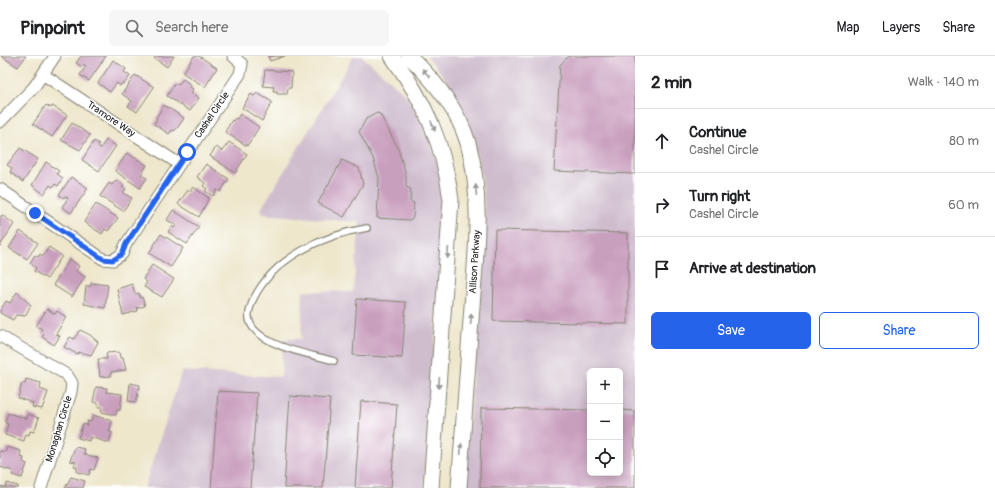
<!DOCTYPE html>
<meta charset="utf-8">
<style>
:root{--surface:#fff;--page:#f6f6f6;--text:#202124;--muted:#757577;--line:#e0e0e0;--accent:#2563eb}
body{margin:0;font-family:Pangolin,sans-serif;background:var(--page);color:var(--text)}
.controls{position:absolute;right:12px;bottom:12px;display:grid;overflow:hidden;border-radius:6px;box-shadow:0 2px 10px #0003}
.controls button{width:36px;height:36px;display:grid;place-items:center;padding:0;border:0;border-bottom:1px solid var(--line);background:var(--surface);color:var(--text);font:20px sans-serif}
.stop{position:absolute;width:12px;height:12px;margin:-9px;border:3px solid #2563eb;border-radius:50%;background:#fff}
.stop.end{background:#2563eb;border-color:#fff;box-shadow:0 1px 4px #0008}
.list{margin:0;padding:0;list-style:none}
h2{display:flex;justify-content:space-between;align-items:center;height:52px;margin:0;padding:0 16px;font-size:17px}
h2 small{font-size:13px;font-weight:400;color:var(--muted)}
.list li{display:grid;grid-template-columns:26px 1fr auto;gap:12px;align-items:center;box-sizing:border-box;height:64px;padding:0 16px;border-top:1px solid var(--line)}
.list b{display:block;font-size:15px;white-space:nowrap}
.list p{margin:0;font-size:13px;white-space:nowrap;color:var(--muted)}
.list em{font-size:13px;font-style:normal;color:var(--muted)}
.actions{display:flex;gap:8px;padding:12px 16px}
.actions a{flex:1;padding:9px 0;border:1px solid var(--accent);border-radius:6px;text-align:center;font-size:14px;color:var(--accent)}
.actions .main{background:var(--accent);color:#fff}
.icon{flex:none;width:22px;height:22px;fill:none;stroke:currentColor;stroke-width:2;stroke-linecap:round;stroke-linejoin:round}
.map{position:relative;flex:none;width:635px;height:432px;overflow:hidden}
header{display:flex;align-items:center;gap:24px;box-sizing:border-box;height:56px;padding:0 20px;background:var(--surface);border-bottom:1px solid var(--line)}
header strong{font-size:19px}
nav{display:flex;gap:22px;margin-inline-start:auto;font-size:14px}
.search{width:280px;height:36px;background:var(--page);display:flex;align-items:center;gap:10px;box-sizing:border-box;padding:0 14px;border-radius:6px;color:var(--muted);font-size:15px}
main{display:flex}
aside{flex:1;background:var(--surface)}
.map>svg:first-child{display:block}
.industrial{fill:#cfbdce;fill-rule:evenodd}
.building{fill:#c99fbe}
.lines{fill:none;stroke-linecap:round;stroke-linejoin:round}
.lane-casing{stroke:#858274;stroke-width:8}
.street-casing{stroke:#858274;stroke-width:13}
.secondary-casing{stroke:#858274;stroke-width:17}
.lane{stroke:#fff;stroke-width:5.5}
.street{stroke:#fff;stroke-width:11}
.secondary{stroke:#fff;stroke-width:15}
.oneway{fill:#999}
.route{stroke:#2563eb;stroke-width:5}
.labels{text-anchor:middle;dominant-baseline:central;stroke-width:3;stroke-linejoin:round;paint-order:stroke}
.street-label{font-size:10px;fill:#1c1c1c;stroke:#fff}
</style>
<header>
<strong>Pinpoint</strong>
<div class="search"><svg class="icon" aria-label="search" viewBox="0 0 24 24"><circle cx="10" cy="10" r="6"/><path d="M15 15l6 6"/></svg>Search here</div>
<nav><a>Map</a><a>Layers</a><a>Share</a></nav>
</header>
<main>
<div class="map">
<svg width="635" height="432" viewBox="0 0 635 432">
<rect width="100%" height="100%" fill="#fff"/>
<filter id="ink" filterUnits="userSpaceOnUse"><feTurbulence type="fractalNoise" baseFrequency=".025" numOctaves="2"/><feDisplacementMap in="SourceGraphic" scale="8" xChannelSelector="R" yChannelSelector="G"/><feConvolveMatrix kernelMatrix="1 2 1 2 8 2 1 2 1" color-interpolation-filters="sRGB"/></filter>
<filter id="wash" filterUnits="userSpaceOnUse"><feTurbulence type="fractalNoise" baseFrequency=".012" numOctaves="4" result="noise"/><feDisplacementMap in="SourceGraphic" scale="16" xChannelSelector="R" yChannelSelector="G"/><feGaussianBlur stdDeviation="0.9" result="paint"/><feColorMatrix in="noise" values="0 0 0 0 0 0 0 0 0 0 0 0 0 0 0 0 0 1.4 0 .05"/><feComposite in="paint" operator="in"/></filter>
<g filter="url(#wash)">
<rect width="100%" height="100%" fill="#eee7cc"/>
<path class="industrial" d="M354,0H362L403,36L425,67L446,133L424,432H144L182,315L281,321L283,283H301L303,235L353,236L360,166L261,158V153Z
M427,0H635V432H464L485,161L482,122L469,69L455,38L441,17ZM590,315H620V417H590Z"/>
<g id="blocks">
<path class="building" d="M1,0H26L18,11Z
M81,0H106L89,25L80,19L86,10L84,8L82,11L76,7Z
M156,0H174L167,11L154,2Z
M194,0H199L217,12L205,31L183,17Z
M268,0H285L270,5Z
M569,0H635V118L554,115L560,9Z
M113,4L126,13L124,16L130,20L124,28L122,27L120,30L117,27L110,36L98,27Z
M265,14L292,16L291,32H288L287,38H277V35H273L274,31L263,30Z
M135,19L154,31L137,56L128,50L132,45L122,38Z
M183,23L191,29L190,31L193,33L191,37L199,42L190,55L167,40L175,27L178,29Z
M257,37L272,46L262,65L242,52L251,38L254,40Z
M46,49L51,52L52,50L56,52L67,59L52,81L33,68Z
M164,49L184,62L178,71L174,75L172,74L169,78L154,68L157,63L156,62Z
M377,57L380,58L398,92L406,119V131L411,133L410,145L414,147L413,161L410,164L377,162L379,122L373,102L359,76L366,63Z
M240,58L259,71L247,90L225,76L232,64L233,65L235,62L237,63Z
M72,67L90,79L80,94L61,84Z
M106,84L116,90L99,115L82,104L94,85L99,88L98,91L100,93Z
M229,86L247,98L235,117L210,100L216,91L222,95Z
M20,92L38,103L23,126L10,116L12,112L7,109Z
M127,97L147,109L141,119L147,122L140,132L115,115Z
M342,104L359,112L363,128L344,161L318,147Z
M46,106L59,115L57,118L63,122L58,130L55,128L53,131L50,129L44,138L32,129Z
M206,108L229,123L220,136L217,134L213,140L205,135L207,133L203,130L205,127L197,121Z
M71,121L88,132L71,157L62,151L68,142L65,140L64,142L59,139Z
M116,124L124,129L122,131L126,133L123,137L132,142L123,155L100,140L109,127L112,129Z
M193,131L209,142L199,161L178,148L188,134L190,135Z
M96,148L118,162L108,175L105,173L102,178L84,166Z
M173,154L199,171L187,188L168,176L172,170L174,172L176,169L167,164Z
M2,159L14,168L0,190V162Z
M495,174L628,177V268L493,265Z
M20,175L38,187L27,203L9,192Z
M161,178L183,192L171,211L149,197Z
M49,191L62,200L47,223L34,215L36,212L30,207L35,199L38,201L40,198L43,200Z
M70,203L79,210L76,215L85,221L72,241L53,229Z
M152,209L174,223L162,241L144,231L147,226L143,223Z
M91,227L108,229L105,252L84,248L86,230H91Z
M132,228L135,238L139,237L140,242L142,241L145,250L137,252L138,255L123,259L117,233Z
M17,236L31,249L25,260L16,259L13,264L0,257V255L6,245L10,247Z
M357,243L406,246L402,302L353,299Z
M47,253L55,258L57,255L66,261L56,278L60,280L54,289L42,281L44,278L40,276L42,273L36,270Z
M80,274L90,279L98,286L91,299L84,297L83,298L79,296L77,298L64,291L70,281L74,283Z
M119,296L120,302H123L126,314L111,316V320L100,321L98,303H107L106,297Z
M26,323L41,327L40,333L48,336L42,353L32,351L33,347L18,342L22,327L25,328Z
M130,327L140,329L136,346L128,345Z
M96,331L107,332L106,336L122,338L120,354H117L116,359L101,356L102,351H98V347L93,346Z
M218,335L257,337L250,432H211Z
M290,340L330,343L323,432H284Z
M361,345L397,348L391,432H355Z
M481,352L590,354V417H620V354L635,355V432H480Z
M8,357L27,363L28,358L39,362L34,376L30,375L29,379L26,378L24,385L5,379L8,368L5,367Z
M93,359L112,365L109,376H112L109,387L90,381L89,385L78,382L83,368L87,369L88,365L91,366Z
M7,391L21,395L20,401L24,402L23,406L27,408L22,422L12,419L13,415L0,411V395L5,396Z
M75,391L85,393L84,398L98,402L94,414L91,413L89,419L77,416V411L74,410L76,406L70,405Z
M71,421L85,425L83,432H65Z
M7,427L18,430V432H0V430L6,431Z"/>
</g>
</g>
<g filter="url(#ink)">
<use href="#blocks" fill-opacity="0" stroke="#858274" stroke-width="1"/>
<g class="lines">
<g class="lane-casing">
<path id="lane" d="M334,305C310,298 269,292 253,272C246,262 249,254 253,244C273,202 323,179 367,172"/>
</g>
<g class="street-casing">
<path id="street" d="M44,19L179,108
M0,66L34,31L55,0
M0,133L103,203L113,204L122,198L126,188L240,18L242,8L233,0
M0,280L67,319L72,327L71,336L41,432"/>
</g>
<g class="secondary-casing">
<path id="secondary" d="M392,0C425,46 444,88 451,144L431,432
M409,0C434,24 458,53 468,87C483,140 476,196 472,250C468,311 463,371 459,432"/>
</g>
<use href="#lane" class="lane"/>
<use href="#street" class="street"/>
<use href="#secondary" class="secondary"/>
</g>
<defs><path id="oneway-solid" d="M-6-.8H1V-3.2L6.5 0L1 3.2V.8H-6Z"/></defs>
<g class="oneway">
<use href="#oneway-solid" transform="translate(426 17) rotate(-133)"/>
<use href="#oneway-solid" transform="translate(433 70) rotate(68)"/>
<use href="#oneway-solid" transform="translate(476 134) rotate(-94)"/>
<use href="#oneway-solid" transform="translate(448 197) rotate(94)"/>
<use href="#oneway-solid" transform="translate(471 263) rotate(-86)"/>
<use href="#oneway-solid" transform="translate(439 327) rotate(94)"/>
<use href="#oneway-solid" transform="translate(461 393) rotate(-86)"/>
</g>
</g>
<g class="lines" filter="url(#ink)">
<path class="route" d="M35,157L103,203L113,204L122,198L126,188L187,96"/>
</g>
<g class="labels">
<g class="street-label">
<text transform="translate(212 59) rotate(-56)">Cashel Circle</text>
<text transform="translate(111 63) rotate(34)">Tramore Way</text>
<text transform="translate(475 206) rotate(-86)">Allison Parkway</text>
<text transform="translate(59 373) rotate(-73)">Monaghan Circle</text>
</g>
</g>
</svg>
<div class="controls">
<button>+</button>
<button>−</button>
<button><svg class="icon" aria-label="locate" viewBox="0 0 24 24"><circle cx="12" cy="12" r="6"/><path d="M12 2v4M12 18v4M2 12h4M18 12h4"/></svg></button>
</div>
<div class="stop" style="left:187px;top:96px"></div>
<div class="stop end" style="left:35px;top:157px"></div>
</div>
<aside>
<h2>2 min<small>Walk · 140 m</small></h2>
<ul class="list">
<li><svg class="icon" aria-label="ahead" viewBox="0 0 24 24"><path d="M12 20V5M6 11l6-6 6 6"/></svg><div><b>Continue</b><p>Cashel Circle</p></div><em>80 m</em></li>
<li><svg class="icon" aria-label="right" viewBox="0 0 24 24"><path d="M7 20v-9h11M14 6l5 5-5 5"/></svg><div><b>Turn right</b><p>Cashel Circle</p></div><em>60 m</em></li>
<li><svg class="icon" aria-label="arrive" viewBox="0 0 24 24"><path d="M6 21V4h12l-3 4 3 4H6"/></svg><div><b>Arrive at destination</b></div></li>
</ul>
<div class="actions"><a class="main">Save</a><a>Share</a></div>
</aside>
</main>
